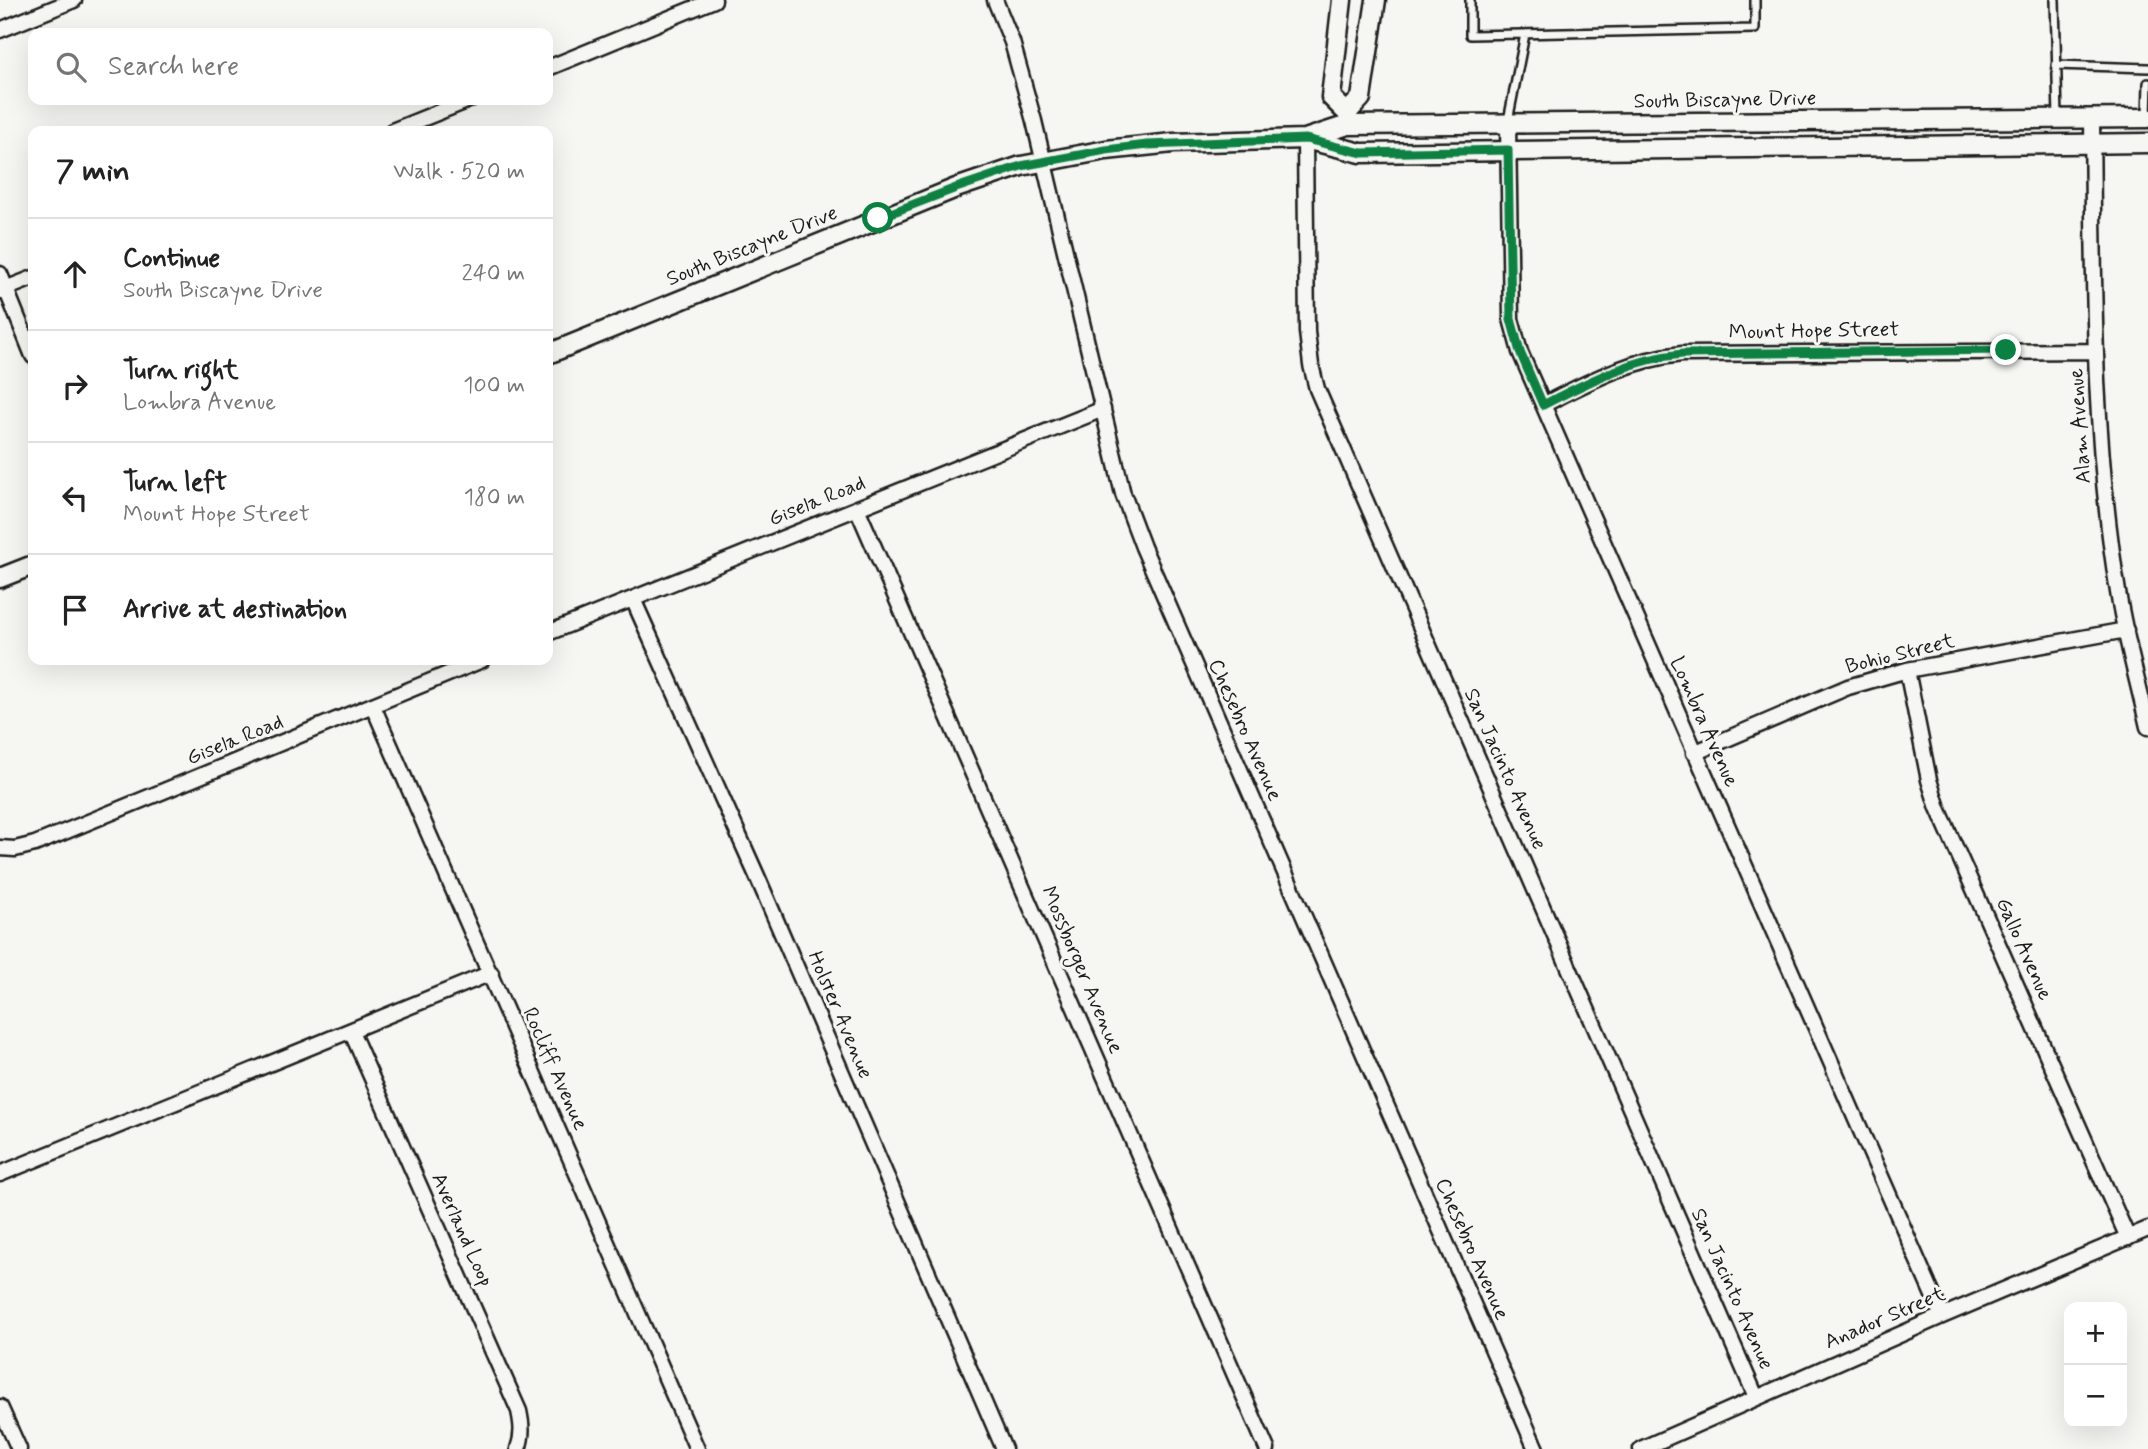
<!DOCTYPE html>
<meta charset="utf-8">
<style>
:root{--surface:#fff;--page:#f6f6f6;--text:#222;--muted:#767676;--line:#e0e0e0}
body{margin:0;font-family:Mynerve,sans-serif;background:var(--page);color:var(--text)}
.controls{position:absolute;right:21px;bottom:21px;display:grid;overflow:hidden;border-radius:14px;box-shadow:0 7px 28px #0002}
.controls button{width:63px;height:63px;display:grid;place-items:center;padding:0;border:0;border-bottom:2px solid var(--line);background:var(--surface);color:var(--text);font:35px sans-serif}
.stop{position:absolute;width:21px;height:21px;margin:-16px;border:5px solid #0b8043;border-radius:50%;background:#fff}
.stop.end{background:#0b8043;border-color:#fff;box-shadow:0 2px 7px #0008}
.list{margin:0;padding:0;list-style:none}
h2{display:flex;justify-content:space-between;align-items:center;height:91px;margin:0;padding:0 28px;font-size:30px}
h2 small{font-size:23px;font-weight:400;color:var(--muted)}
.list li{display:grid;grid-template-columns:46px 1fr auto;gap:21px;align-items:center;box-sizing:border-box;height:112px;padding:0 28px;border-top:2px solid var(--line)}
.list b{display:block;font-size:26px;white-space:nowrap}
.list p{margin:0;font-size:23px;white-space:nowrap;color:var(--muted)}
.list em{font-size:23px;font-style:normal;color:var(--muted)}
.icon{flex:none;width:38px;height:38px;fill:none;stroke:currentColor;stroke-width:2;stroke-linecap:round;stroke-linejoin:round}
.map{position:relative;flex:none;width:2148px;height:1449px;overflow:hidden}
.search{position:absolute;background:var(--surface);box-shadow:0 7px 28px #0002;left:28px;top:28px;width:525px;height:77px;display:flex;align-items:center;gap:18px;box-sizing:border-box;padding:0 24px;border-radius:14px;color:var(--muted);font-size:26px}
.panel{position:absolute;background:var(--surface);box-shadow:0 7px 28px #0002;left:28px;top:126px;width:525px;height:539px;border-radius:14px}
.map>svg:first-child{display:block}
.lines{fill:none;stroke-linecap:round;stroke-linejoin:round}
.service-casing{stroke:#1c1c1c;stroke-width:12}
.minor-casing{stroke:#1c1c1c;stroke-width:19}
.tertiary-casing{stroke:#1c1c1c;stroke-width:23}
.service{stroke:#f6f6f2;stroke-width:7}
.minor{stroke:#f6f6f2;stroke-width:14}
.tertiary{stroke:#f6f6f2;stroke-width:18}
.route{stroke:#0b8043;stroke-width:9}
.labels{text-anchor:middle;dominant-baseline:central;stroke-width:6;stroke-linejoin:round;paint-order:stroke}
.street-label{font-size:21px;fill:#1c1c1c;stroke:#f6f6f2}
</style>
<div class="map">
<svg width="2148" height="1449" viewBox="0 0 2148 1449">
<rect width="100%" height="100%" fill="#f6f6f2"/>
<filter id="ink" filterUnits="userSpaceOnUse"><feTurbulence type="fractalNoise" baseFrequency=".0143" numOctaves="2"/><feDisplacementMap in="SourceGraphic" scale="14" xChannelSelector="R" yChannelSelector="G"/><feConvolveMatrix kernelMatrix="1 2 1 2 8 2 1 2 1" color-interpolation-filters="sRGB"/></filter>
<g filter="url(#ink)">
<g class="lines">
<g class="service-casing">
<path id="service" d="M1470,0V35L1755,29V0
M2055,0L2058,118
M2056,65L2148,68
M2147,117L2148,83
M1508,121L1525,34"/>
</g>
<g class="minor-casing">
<path id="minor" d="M995,0L1012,42L1034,121L1123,494L1143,547L1536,1449
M0,30L74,0
M548,68L714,0
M2092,119C2094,276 2092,435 2118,592C2125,637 2138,682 2148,727
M1508,125L1511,319L1520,352L1942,1316
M392,131L469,100
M1305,139L1307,332L1311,365L1317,389L1756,1397
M0,274L33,356
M0,291L33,278
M1543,405C1588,382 1631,359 1682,354L2095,351
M857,508L1267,1449
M633,599L757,876L1004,1449
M548,633L1103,409
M1907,670L1929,780L1938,808L2128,1238
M373,706L697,1449
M1694,753L1848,687L1907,670L2126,630
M0,848L15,849L35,844L482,660
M351,1031L519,1411C522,1425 523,1435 518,1449
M0,1174L491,973
M0,1407L19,1449
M1641,1449L1942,1316L2148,1229"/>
</g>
<g class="tertiary-casing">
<path id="tertiary" d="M1342,0L1331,97L1347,113L1361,98L1376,0
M1305,139L1361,153L2148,143
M548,354L956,188L1021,166L1106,150L1173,143L1305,139L1348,125L2148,118
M0,578L33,565"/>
</g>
<use href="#service" class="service"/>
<use href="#minor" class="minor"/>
<use href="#tertiary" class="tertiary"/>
</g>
</g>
<g class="lines" filter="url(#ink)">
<path class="route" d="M878,218L956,188L1021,166L1106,150L1147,145L1306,139L1362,153L1508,150L1511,319L1520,352L1543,405C1588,382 1631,359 1682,354L2006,350"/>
</g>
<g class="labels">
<g class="street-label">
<text transform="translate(1725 100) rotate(-1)">South Biscayne Drive</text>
<text transform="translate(752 246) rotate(-22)">South Biscayne Drive</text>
<text transform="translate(1814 331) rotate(-1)">Mount Hope Street</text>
<text transform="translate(2080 426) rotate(-94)">Alam Avenue</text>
<text transform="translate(817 501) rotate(-22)">Gisela Road</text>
<text transform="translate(1900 654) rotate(-14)">Bohio Street</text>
<text transform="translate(1704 722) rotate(66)">Lombra Avenue</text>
<text transform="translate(1245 730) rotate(66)">Chesebro Avenue</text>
<text transform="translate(235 740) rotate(-22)">Gisela Road</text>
<text transform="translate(1505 769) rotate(66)">San Jacinto Avenue</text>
<text transform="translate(2024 949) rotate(66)">Gallo Avenue</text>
<text transform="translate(1082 970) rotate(67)">Mossborger Avenue</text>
<text transform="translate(840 1015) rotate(67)">Holster Avenue</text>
<text transform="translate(555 1069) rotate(66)">Rocliff Avenue</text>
<text transform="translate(462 1230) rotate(66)">Averland Loop</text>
<text transform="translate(1472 1249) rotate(66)">Chesebro Avenue</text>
<text transform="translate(1732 1289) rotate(66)">San Jacinto Avenue</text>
<text transform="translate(1885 1318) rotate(-23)">Anador Street</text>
</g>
</g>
</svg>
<div class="controls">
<button>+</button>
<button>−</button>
</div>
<div class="stop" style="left:878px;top:218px"></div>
<div class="stop end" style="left:2006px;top:350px"></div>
<div class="search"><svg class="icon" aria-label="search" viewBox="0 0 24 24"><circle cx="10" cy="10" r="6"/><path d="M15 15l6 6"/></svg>Search here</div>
<section class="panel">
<h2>7 min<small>Walk · 520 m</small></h2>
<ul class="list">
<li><svg class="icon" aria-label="ahead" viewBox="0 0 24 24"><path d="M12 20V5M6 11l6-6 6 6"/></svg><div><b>Continue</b><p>South Biscayne Drive</p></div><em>240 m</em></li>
<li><svg class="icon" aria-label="right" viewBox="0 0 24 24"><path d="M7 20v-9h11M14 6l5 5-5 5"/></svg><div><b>Turn right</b><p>Lombra Avenue</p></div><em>100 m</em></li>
<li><svg class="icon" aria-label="left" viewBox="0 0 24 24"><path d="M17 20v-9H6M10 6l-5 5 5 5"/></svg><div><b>Turn left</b><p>Mount Hope Street</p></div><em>180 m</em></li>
<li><svg class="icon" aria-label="arrive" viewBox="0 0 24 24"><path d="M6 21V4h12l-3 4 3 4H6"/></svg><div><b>Arrive at destination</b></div></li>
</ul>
</section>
</div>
